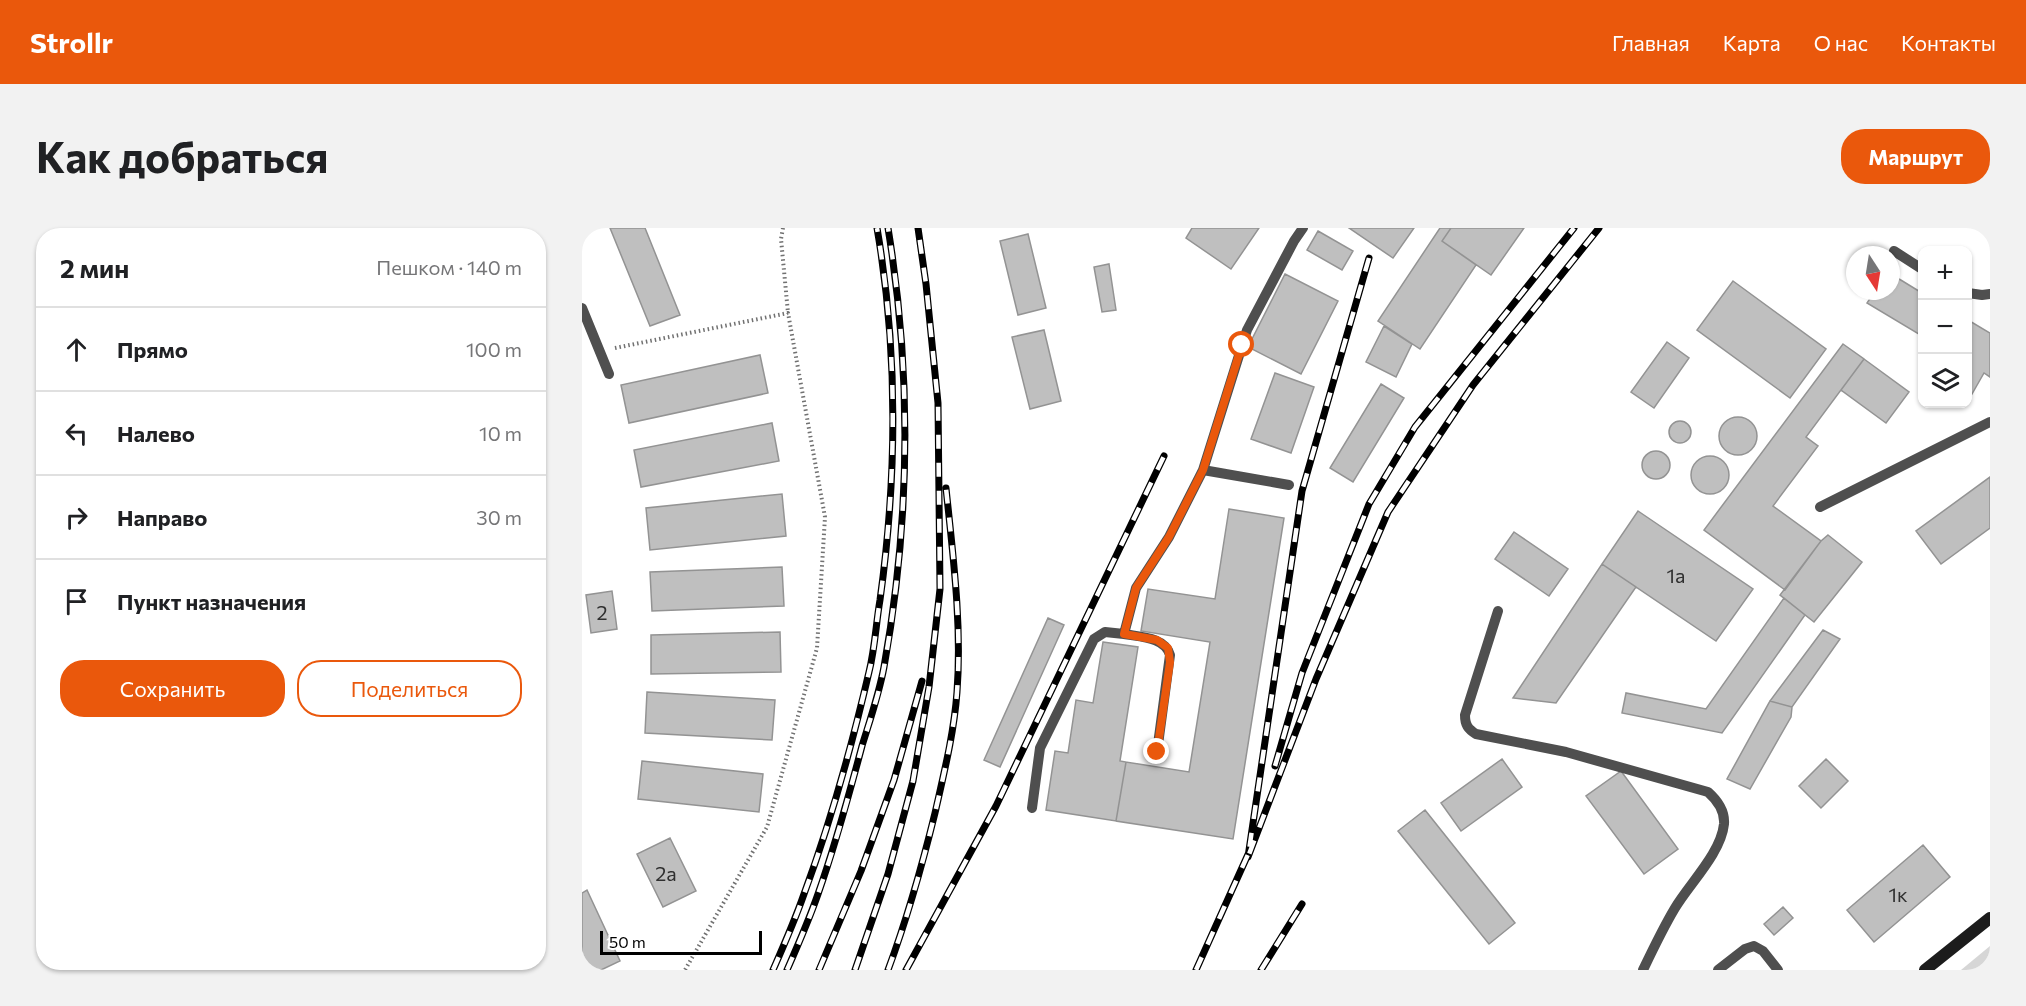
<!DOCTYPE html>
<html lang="ru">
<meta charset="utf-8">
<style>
:root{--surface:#fff;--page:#f2f2f2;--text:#202124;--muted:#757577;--line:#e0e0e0;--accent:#ea580c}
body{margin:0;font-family:Commissioner,sans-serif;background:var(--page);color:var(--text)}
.controls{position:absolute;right:18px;top:18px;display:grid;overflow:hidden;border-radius:12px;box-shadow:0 2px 4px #0004}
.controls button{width:54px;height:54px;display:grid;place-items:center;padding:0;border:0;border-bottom:2px solid var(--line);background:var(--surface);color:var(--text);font:30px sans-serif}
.compass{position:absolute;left:1264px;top:18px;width:54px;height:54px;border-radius:50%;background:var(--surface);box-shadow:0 2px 4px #0004;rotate:168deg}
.scale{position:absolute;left:18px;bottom:15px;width:162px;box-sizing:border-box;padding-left:6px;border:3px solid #000;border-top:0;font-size:16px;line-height:21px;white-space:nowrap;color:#000;-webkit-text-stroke:4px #fff;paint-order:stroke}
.stop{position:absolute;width:18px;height:18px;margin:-14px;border:4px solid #ea580c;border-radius:50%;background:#fff}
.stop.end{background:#ea580c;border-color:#fff;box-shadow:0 2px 6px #0008}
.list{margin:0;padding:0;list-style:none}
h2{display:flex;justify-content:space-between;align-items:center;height:78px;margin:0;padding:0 24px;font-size:26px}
h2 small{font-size:20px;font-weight:400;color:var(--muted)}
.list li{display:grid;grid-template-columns:39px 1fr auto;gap:18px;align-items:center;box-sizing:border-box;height:84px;padding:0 24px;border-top:2px solid var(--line)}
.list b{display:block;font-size:22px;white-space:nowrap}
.list em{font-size:20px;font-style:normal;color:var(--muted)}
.actions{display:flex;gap:12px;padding:18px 24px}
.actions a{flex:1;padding:14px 0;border:2px solid var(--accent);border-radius:24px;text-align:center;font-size:21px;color:var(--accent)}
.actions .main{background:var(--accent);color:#fff}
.icon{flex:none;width:33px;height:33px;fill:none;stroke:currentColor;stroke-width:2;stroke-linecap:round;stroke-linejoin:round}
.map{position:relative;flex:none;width:1408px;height:742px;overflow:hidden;border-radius:24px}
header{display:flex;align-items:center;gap:36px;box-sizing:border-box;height:84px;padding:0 30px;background:var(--accent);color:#fff}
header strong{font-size:28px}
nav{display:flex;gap:33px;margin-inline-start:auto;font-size:21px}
.intro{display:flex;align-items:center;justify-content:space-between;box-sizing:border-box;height:144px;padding:0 36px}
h1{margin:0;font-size:42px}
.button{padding:15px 27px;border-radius:24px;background:var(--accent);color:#fff;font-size:21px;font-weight:700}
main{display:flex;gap:36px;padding:0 36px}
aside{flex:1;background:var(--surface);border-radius:24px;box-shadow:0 2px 4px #0004}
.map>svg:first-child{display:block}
.green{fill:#d6d6d6}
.building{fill:#bfbfbf;stroke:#939393;stroke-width:1.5}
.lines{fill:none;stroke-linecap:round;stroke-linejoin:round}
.path{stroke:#717171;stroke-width:4;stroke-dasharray:1.5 3;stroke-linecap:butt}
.service{stroke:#4f4f4f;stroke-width:10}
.secondary{stroke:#1c1c1c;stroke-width:12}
.rail-casing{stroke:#000;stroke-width:7}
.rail{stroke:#fff;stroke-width:4.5;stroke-dasharray:14;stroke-linecap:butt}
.route{stroke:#ea580c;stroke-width:8}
.labels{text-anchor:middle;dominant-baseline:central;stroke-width:6;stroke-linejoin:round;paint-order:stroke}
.number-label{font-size:20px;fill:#303030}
</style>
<header>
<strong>Strollr</strong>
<nav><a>Главная</a><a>Карта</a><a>О нас</a><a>Контакты</a></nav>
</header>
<div class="intro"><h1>Как добраться</h1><a class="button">Маршрут</a></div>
<main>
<aside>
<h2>2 мин<small>Пешком · 140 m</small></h2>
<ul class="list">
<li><svg class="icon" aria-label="ahead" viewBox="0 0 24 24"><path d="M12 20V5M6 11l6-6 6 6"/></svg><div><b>Прямо</b></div><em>100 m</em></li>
<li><svg class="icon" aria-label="left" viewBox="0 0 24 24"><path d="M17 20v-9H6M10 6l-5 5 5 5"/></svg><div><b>Налево</b></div><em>10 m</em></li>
<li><svg class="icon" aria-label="right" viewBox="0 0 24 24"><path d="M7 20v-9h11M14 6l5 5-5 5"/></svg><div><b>Направо</b></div><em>30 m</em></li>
<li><svg class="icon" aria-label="arrive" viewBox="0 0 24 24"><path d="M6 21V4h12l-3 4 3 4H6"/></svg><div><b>Пункт назначения</b></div></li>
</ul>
<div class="actions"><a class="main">Сохранить</a><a>Поделиться</a></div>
</aside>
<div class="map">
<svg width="1408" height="742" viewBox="0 0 1408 742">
<rect width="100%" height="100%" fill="#fff"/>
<path class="green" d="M1408,718V742H1379Z"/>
<path class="building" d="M28,0H63L98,87L68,98Z
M610,0H677L649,41L604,10Z
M767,0H832L811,30Z
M858,0H869L860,13L894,37L838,121L796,93Z
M869,0H942L909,47L860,13Z
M736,3L771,23L760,42L725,22Z
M446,6L464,80L436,87L418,13Z
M527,36L534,82L520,84L512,39Z
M703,46L756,73L719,146L666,119Z
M1309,46L1340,65V108L1285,75L1293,63H1309Z
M1151,53L1244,121L1208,170L1115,102Z
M1386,92L1408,105V149L1402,145L1386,173Z
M802,98L830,116L814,149L784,134Z
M462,102L479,173L448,181L430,109Z
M1085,114L1107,130L1072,180L1049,164Z
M1261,116L1282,131L1224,209L1236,218L1191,278L1239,313L1203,362L1122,302Z
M178,127L186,165L47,195L39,157Z
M1282,131L1327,164L1304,195L1259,162Z
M693,145L732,159L709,225L669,211Z
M799,156L822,170L771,254L748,240Z
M1137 208a19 19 0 1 1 38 0a19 19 0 1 1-38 0Z
M1087 204a11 11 0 1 1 22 0a11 11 0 1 1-22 0Z
M190,195L197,233L59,259L52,222Z
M1060 237a14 14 0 1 1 28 0a14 14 0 1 1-28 0Z
M1109 247a19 19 0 1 1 38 0a19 19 0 1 1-38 0Z
M1408,249V300L1359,336L1334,303Z
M200,266L204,308L68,322L64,280Z
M647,281L702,290L651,611L534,593L544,534L607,544L628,414L559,403L566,361L633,371Z
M1056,283L1171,361L1134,413L1020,336Z
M932,304L986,341L967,368L913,331Z
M1246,307L1280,334L1232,394L1198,367L1239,313Z
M1020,336L1054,359L974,475L931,470Z
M200,339L202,378L70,383L68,344Z
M30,363L35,401L9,405L4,367Z
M1202,370L1223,387L1140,505L1040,485L1044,465L1124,481Z
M466,390L482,397L418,539L402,532Z
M1241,402L1258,411L1210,479L1188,473Z
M198,404L199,444L69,446V407Z
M521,414L556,419L538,533L544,534L534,593L464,582L473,523L486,525L494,472L511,475Z
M65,464L193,472L190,512L63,505Z
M1188,473L1210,479L1209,489L1168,561L1145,551Z
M920,531L940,559L879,603L859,575Z
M1244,531L1266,553L1239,580L1217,558Z
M60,533L181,546L177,584L56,571Z
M1039,543L1096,621L1062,646L1004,568Z
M843,582L933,695L907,716L816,603Z
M88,610L114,663L81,679L55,626Z
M1341,617L1368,649L1292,714L1265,682Z
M5,662L38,733L19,742H0V665Z
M1201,679L1211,690L1192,707L1182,696Z"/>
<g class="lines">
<path class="path" d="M201,0L199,11L206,85
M33,120L206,85L243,289L235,420L185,599L103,742"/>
<path class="service" d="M1312,23L1340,41
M1386,65L1400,67L1408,66
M0,80L27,146
M621,242L707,257
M1238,279L1408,194
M916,383L883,487C883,497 886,501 894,506L984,524L1126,564C1135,572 1143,583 1142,596C1139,625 1108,655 1093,680C1081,700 1071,721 1061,742
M575,524L588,427C583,409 558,409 542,406L554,360L587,309L621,242L665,102L712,13L721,0
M450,580L458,520L512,411L523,404L542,406
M1136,742L1163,721L1172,718L1181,723L1196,742"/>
<path class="secondary" d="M1343,742L1408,690"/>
<g class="rail-casing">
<path id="rail" d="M787,30L720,263L666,629L734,451L806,284L891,157L1017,0
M693,538L720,445L787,276L833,199L992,0
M191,742C202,717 213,692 222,666C248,596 270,517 287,444C293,420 294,395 298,372C315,249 316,122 295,0
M205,742C216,717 227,692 236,666C253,618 267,567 280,518C288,492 297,466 302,439C328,294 330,146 306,0
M237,742L279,643L312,552L340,453
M273,742L306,646L331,553L347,459L358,361L356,175L344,56L336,0
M306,742C325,691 340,638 353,585C362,545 372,505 375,464C380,396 371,328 364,260
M324,742L414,578L582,228
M614,742L668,622
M679,742L720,676"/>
</g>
<use href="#rail" class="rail"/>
</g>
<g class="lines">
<path class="route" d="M575,524L588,434L586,420L575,412L542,406L554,360L587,309L621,242L660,117"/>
</g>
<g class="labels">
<g class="number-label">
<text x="1094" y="347">1а</text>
<text x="20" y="384">2</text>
<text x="84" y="645">2а</text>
<text x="1316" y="666">1к</text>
</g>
</g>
</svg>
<div class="controls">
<button>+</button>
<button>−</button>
<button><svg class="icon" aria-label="layers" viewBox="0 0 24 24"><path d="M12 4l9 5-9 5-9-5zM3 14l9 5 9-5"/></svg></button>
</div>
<svg class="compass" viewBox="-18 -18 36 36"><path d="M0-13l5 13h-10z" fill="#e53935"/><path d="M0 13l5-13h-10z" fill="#757577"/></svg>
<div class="scale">50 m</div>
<div class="stop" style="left:660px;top:117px"></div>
<div class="stop end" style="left:575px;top:524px"></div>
</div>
</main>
